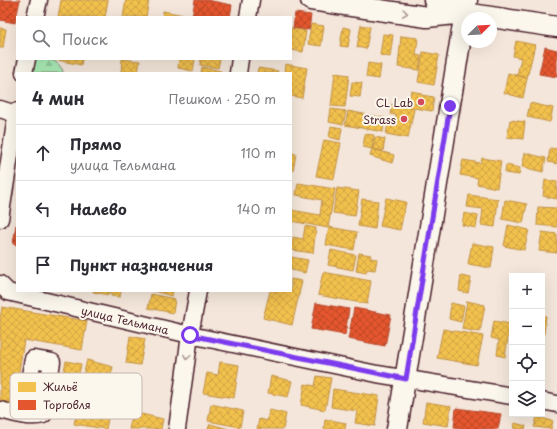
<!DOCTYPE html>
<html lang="ru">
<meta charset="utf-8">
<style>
:root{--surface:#fff;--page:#f7f7f7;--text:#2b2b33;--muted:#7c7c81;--line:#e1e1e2}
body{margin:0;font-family:"Playpen Sans",sans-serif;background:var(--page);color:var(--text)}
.controls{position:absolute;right:12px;bottom:12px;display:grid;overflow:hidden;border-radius:0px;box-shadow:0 4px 16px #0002}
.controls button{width:36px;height:36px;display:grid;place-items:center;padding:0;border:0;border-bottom:1px solid var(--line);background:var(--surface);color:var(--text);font:20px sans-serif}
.compass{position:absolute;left:461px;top:12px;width:36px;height:36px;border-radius:50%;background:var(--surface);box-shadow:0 4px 16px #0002;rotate:66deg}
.stop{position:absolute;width:12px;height:12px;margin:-9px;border:3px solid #7c3aed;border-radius:50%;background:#fff}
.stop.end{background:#7c3aed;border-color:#fff;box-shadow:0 1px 4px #0008}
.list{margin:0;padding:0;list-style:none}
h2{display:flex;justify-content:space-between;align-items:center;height:52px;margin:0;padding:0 16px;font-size:17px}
h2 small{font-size:13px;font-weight:400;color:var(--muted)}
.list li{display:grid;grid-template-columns:26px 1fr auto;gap:12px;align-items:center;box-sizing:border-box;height:56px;padding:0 16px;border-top:1px solid var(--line)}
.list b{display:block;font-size:15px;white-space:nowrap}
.list p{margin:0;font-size:13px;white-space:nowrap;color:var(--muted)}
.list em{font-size:13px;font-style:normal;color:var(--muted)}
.icon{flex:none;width:22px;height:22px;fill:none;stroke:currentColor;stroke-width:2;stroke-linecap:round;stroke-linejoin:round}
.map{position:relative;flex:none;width:557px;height:429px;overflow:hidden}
.search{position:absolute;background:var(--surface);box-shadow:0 4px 16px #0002;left:16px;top:16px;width:276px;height:44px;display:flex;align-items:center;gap:10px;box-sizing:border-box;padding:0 14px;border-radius:0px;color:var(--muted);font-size:15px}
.panel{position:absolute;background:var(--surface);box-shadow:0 4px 16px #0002;left:16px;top:72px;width:276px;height:220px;border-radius:0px}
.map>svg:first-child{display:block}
.forest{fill:url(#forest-firs);stroke:#7a8670}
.homes{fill:url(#homes-cross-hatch);stroke:#c09044}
.shops{fill:url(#shops-cross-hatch);stroke:#b6462d}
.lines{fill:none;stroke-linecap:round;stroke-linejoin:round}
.minor-casing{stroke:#4a1f2b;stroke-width:19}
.major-casing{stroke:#4a1f2b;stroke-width:23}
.minor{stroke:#fbf7ec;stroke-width:16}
.major{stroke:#fbf7ec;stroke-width:20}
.oneway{stroke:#ab9695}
.route{stroke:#7c3aed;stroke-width:5}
.poi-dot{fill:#d1495b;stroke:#fbf7ec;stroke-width:1.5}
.labels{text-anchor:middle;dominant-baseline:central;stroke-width:4;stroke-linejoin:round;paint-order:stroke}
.poi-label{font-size:11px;fill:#4a1f2b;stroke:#fbf7ec;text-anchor:end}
.street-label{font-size:11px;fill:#4a1f2b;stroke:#fbf7ec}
.key{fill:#fbf7ec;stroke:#c6b6b2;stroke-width:1}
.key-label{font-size:11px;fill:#4a1f2b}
</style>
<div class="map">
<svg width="557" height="429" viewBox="0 0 557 429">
<defs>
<pattern id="forest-firs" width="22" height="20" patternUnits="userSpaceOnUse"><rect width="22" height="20" fill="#aaecb6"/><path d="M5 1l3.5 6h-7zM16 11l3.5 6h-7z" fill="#94ca9d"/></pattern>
<pattern id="homes-cross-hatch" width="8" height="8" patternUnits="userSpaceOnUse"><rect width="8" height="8" fill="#f2c14e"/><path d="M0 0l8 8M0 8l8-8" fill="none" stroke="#d1a544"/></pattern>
<pattern id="shops-cross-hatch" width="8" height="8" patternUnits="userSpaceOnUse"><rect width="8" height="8" fill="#e4572e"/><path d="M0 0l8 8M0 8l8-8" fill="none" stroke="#bb4727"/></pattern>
</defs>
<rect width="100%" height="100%" fill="#f4e6da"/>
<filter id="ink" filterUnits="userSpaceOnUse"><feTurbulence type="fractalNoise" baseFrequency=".025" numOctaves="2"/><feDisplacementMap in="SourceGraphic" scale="8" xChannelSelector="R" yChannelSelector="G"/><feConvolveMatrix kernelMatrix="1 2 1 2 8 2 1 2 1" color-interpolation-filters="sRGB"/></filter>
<g filter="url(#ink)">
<path class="forest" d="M31,59C46,59 56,57 63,71L62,73H28Z"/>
<path class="homes" d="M61,0H108L105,17H58Z
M126,0H149L146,17H123Z
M163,11L189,16V17H162Z
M311,24L324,26L321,46L308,44Z
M361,25L370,27L366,49L357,47Z
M343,27L351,29L348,47L340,46Z
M0,28L6,29L3,48H0Z
M291,28L306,31L303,52L291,50V52Z
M383,34L393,35L390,57L380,55Z
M401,36L418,38L416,55L421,56L419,70L398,67Z
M516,41L535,45L527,78L517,75L521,58L513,56Z
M423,52L439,55L434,85L418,82Z
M53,59H82L81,65Z
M122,59L140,61L138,73L121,72Z
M179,59H195L193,71L178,68Z
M201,59H220L218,68L200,65Z
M368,63L381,65L379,79L366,77Z
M285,64L307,68L302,98L291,96V73H284Z
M202,67L221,71L220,73H201Z
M258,68L278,71L277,73H257Z
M335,73L349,75L345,107L331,106Z
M508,73L527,78L523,98L504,93Z
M352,82L362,83L360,97L350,96Z
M411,91L421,93V95L434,97L432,111L408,107Z
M530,103L553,108L550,122L527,117Z
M392,104L414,109L408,138L386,134L388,122L395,124L396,115L390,114Z
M331,109L346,111L343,125L329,122Z
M348,111L385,118L383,132L345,125Z
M510,120L525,122L523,139L507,137Z
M331,126L342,128L340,140L329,137Z
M365,134L374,135L372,149L363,147Z
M375,137L385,139L383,151L373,149Z
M324,140L341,143L334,179L316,176Z
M550,148L557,149V164L548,162Z
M372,149L394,155L392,163L370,156Z
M291,153L296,154L293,171L291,170Z
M525,153L546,158L543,172L522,167Z
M482,158L501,161L497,188L477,184L478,178L460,175L463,160L481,163Z
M506,165L520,168L519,175L505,173Z
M545,180L557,182V199L543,196Z
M298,183L335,189L328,228L291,221V210L320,215L322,200L296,195Z
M337,188L359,191L355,216L333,213Z
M469,195L498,199L495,227L481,225L483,209L467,207Z
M386,198L406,202L400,230L380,226Z
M362,199L378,201L375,229L358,226Z
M505,200L527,204L523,223L502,219Z
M538,207L557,208V227L537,225Z
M464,213L478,216L476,228L462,225Z
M508,225L529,230L524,250L504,246Z
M305,226L316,228L313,253L291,250L293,237L303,239Z
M329,227L357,232L354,250L326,245Z
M542,232L557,234V253L539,251Z
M472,243L494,247L491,268L468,264Z
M331,250L356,255L353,270L328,265Z
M359,253L371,255L370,258L377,259L375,270L367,269L366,273L356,271Z
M291,257L308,260L305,273L291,270Z
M323,272L371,281L367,304L318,295Z
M461,276L471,278L468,293L459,291Z
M291,279L302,281L292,325L263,318L270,291H291Z
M93,291H110L109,295L93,292Z
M111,291H121L120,297L111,296Z
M153,291H173L172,296Z
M151,294L175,299L173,313L148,308Z
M467,301L485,305L480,332L462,329Z
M451,303L464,306L461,322L449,319Z
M2,307L87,321L82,350L24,340L14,404L0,402V318Z
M542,316H546L544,334H542Z
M494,321L510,324L505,357L497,355L499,340L491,338Z
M443,329L483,336L477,365L437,358Z
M130,336L145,339L140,365L126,363Z
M87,360L113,367L106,395L80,388Z
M66,361L81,364L71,417L55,413Z
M220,362L239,365L234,398L203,393L207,373L218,375Z
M271,376L292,381L288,397L268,393Z
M317,376L331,378L325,410L301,405L305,384L315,386Z
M333,389L379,396L375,426L355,423L357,411L331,407Z
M80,397L111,403L106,429L74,424Z
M426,402L451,406L448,426L423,422Z
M211,404L243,411L240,427L208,421Z
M270,410L286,414L283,429H257L259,419L267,421Z
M133,412L163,419L161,429H129Z
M537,417L553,421L551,429L534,427Z
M325,419L346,423L345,429H324Z
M515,423L526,426L525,429H514Z
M210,424L229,429H208Z"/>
<path class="shops" d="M0,0H20L15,23L0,20Z
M195,0H207L232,5L230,17H192Z
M295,13L311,15L309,30L293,28Z
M545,47L557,50V77L539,74Z
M16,225H17V245L13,244Z
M316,303L349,309L345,335L311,329Z
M354,308L391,315L385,346L348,339Z
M456,408L501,414L498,429H466L454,427Z"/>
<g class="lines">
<g class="minor-casing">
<path id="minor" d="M35,17L39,0
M248,17L251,0
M24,73L27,59
M238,73L240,59
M0,109L16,114
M0,219L17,111
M0,284L8,292L190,335L377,374L512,396
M542,401L557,404
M0,410C13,413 30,419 43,415L52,362L33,359L23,414
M177,429L190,335L198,291"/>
</g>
<g class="major-casing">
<path id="major" d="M311,0L427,17L465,13L557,27
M434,0L463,12
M397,429L467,0"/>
</g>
<use href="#minor" class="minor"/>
<use href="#major" class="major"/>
</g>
<defs><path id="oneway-chevron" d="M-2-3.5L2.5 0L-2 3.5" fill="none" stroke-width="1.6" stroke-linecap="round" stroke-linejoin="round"/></defs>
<g class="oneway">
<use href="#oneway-chevron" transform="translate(405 13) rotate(8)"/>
<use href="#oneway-chevron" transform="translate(187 357) rotate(98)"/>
</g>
</g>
<g class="lines" filter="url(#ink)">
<path class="route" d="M190,335L406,379L450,106"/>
</g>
<g class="poi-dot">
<circle cx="421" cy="102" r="4"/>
<circle cx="404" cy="119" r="4"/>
</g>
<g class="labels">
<g class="poi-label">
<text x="413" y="102">CL Lab</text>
<text x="396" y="119">Strass</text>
</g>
<g class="street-label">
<text transform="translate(125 320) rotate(13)">улица Тельмана</text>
</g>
</g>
<rect x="10" y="373" width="132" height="46" rx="6" class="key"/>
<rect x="18" y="382" width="18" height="10" fill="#f2c14e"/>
<rect x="18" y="400" width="18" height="10" fill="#e4572e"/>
<g class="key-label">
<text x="43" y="391">Жильё</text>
<text x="43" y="409">Торговля</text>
</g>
</svg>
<div class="controls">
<button>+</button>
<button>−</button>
<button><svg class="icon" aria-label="locate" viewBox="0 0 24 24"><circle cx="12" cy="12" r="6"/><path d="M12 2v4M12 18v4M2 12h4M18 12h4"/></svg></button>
<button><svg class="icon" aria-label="layers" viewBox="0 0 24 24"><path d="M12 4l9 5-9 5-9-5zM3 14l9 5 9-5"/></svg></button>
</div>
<svg class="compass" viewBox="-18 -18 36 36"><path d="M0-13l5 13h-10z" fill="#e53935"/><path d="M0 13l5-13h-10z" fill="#7c7c81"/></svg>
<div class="stop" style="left:190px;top:335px"></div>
<div class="stop end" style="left:450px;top:106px"></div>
<div class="search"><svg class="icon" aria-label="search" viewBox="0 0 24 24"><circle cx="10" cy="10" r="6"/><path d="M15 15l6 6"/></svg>Поиск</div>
<section class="panel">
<h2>4 мин<small>Пешком · 250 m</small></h2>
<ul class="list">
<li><svg class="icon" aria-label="ahead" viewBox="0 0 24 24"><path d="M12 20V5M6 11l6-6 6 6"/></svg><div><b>Прямо</b><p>улица Тельмана</p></div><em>110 m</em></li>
<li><svg class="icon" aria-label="left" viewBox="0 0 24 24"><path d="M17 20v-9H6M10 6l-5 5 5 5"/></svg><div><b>Налево</b></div><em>140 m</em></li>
<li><svg class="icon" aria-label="arrive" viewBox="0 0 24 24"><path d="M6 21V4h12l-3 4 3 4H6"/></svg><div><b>Пункт назначения</b></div></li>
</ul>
</section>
</div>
